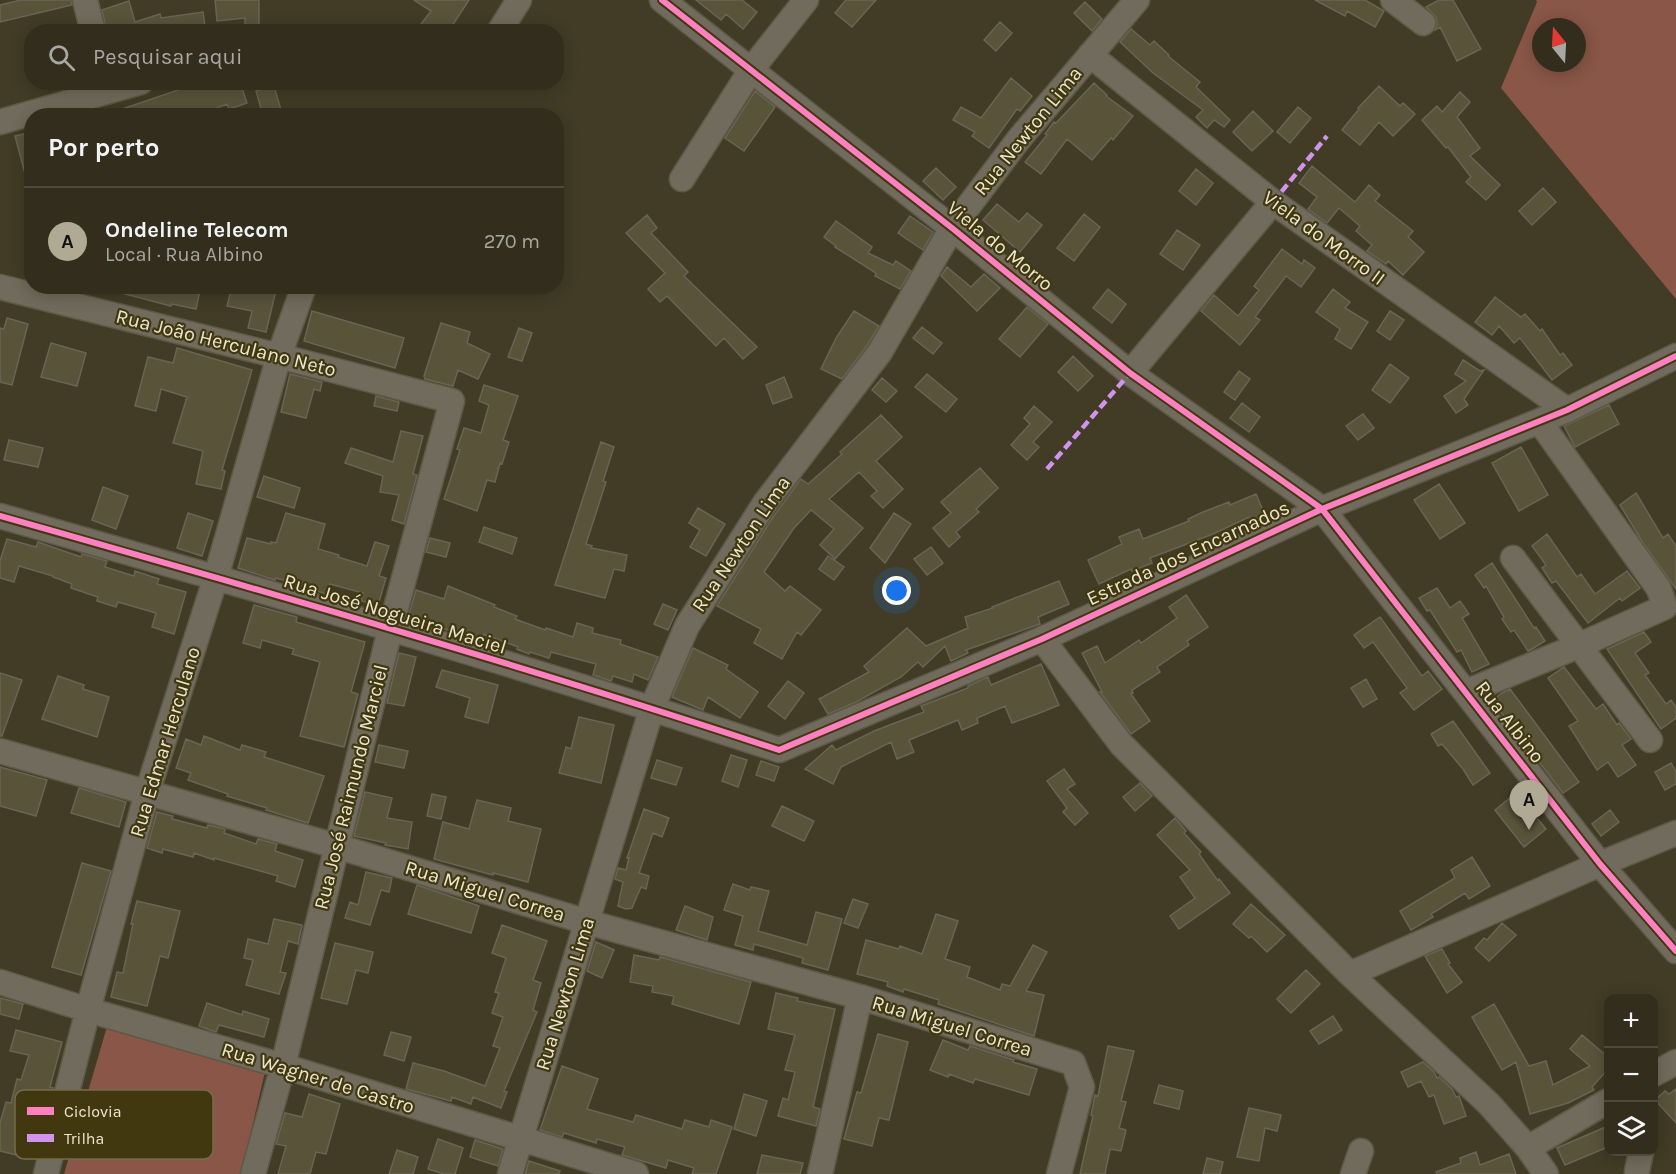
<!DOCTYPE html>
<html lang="pt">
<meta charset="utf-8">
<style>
:root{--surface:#322d1c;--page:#3d3929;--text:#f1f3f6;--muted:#a8a8a3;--line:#4d493b;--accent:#b0aa95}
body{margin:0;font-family:Karla,sans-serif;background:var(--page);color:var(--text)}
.controls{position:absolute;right:18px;bottom:18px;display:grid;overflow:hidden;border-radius:12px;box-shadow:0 3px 15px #0003}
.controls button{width:54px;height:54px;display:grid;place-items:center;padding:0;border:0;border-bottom:2px solid var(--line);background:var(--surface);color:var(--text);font:30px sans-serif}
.compass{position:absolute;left:1532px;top:18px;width:54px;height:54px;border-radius:50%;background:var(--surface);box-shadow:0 3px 15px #0003;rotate:342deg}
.you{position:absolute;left:897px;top:591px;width:21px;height:21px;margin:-15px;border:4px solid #fff;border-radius:50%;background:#1a73e8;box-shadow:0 0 0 9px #1a73e833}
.badge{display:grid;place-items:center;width:39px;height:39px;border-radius:50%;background:var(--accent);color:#111;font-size:20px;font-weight:700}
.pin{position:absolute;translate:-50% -50px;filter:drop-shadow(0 2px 3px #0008)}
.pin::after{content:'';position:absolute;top:32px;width:21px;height:18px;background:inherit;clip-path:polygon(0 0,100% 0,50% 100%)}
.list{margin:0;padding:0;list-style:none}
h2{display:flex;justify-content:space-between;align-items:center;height:78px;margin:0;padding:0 24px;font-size:26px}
h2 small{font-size:20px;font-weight:400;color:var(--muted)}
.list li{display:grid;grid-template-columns:39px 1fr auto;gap:18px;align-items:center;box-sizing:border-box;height:108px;padding:0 24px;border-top:2px solid var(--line)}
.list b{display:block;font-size:22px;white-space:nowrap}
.list p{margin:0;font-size:20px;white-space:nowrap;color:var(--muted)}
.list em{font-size:20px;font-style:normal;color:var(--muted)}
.icon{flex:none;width:33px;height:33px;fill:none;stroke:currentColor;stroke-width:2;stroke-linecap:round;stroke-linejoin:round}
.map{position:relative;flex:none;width:1676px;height:1174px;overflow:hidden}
.search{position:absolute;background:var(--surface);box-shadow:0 3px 15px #0003;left:24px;top:24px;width:540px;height:66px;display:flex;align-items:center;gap:15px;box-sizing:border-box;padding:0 21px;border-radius:24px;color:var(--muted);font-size:22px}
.panel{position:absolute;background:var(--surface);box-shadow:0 3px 15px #0003;left:24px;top:108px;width:540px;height:186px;border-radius:24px}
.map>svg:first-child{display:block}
.green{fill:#895647;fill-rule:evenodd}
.building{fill:#59533a;stroke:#696453;stroke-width:1.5}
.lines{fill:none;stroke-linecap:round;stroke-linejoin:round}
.minor-casing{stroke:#5d5946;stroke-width:27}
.minor{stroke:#706b5c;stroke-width:24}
.quiet{stroke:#d193ec;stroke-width:4.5;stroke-dasharray:9 4.5;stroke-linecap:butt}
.cycleway-casing{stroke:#42380f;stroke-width:10}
.cycleway{stroke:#ff80c0;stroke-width:6}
.labels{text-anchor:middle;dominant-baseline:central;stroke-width:4.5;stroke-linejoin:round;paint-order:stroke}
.street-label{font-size:20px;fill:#ece6d1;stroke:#42380f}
.key{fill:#42380f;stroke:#756c49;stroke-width:1.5}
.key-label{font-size:16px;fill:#ece6d1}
</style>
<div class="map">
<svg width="1676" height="1174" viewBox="0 0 1676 1174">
<rect width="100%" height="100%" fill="#423c26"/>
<path class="green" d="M1536,0H1676V299L1501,88L1537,2ZM1541,27H1577V63H1541Z
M108,1023L265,1072L241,1174H64Z"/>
<path class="building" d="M21,0H71L72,5L0,22V5Z
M215,0H259V25H245V18L217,21Z
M414,0H469L448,32H415L431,11Z
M696,0H742L757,12L743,29L726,14L721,20Z
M846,0H876L852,27L835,13Z
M1315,0H1365L1384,11L1375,27L1347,11L1345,16Z
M1439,0H1453L1481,49L1457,61L1440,27L1435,30L1437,24L1436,17L1426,7Z
M129,1L135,22L160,14L161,18L203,12L206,32H107L102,10Z
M1085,2L1102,19L1092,31L1074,13Z
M1000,22L1012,33L996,51L984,40Z
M1131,29L1150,45L1154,41L1169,55L1168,56L1200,82L1196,87L1230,120L1224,127L1214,120L1207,128L1196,117L1203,110L1153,73L1120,42Z
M1011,78L1032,96L1020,111L1017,109L989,148L972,136L975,132L953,120L961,107L981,118Z
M202,82H240L247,103L229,109L227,104L201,114L199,110L184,116H113V112Z
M1094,83L1107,95L1106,96L1133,116L1113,140L1111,138L1092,160L1067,139L1041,174L1025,162L1047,135L1045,134L1054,122L1056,123Z
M274,86L281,110L263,116L256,91Z
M1379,86L1400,106L1403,103L1415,114L1393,136L1379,122L1360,145L1342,130L1359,109L1358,108Z
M755,91L775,107L744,151L725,138Z
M1460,92L1470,102L1457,117L1480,148L1470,156L1500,185L1486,200L1466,182L1471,177L1448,147L1446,148L1422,120L1437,106L1442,112Z
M1298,107L1311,118L1290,143L1277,132Z
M1253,111L1273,131L1252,151L1233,132Z
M32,132V180L27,181L15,136Z
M1312,166L1355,202L1369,185L1380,195L1375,201L1413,231L1408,237L1424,252L1403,275L1388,261L1386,264L1367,251L1372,245L1356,231L1360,226L1339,208L1327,223L1308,209L1317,197L1299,183Z
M936,168L956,187L943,200L923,181Z
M1196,169L1213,183L1196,205L1179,191Z
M1543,188L1556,202L1532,225L1519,211Z
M997,204L1019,222L1027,213L1042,225L1020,252L983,220Z
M1084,214L1100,227L1074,261L1057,248Z
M647,215L657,228L651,233L688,272L684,276L757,347L743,359L724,338L716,346L667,296L660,302L648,289L665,273L626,233Z
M910,216L933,232L923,250L898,233Z
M836,221L872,247L868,253L893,265L896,261L911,271L900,289L875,276L876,273L835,247L836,246L824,237Z
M1177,230L1200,245L1183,270L1160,254Z
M1282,249L1302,264L1304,260L1315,268L1301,287L1286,276L1255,317L1260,320L1240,345L1201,311L1214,295L1238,316L1259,290L1254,286Z
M947,267L971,287L984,274L1000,288L977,311L941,276Z
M115,286H201L196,309L172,304L171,306L114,291Z
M232,286H277L266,332L248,328L252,311L227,306Z
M1108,289L1126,304L1112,323L1093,308Z
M1333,289L1350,302L1345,308L1368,322L1351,349L1335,339L1340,329L1316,312Z
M1495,297L1521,317L1525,314L1540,331L1542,329L1560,355L1563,353L1572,365L1552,380L1520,338L1514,343L1499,326L1492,335L1475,322Z
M1027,307L1048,324L1020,357L999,339Z
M312,311L404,338L395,368L304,341Z
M854,311L879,326L868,344L842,379L821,369L836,338Z
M1390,311L1404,320L1390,340L1377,331Z
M7,318L28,324L12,385L0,382V328L4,329Z
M441,323L470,332L467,343L490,354L478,379L458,370L453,386L425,379L424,376Z
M922,327L942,343L933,354L913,338Z
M519,328L532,333L522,361L508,357Z
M51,343L86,353L77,386L41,377Z
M177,348L252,370L222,470L225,471L221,489L196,484L203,451L173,443L187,397L161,389L156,411L135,406L148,357L173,363Z
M1073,356L1093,376L1078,391L1058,372Z
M1463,360L1480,371L1484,370L1464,399L1468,405L1456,413L1444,396L1466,381L1455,374Z
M1390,364L1409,378L1390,403L1372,390Z
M1239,371L1250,379L1235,400L1224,392Z
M290,374L322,382L320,391L314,389L306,418L281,412Z
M927,374L957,399L946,412L915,387Z
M784,377L792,397L773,404L766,385Z
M882,378L897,391L886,402L872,390Z
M484,385L518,396L503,440L509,442L502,464L500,463L495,482L487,480L477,511L444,499L460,450L457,449L464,428L481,433L489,405L479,401Z
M376,396L399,402L397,411L374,406Z
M1242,403L1260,417L1249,432L1230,418Z
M1609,405L1619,424L1575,447L1564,426Z
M1034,406L1052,422L1033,442L1039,447L1027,460L1011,445L1030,424L1024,418Z
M1363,414L1374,428L1358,440L1346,426Z
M881,415L902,437L876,461L903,489L883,508L871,496L877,491L859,472L829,499L863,528L835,559L820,545L834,529L811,510L794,528L764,572L785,591L790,586L821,610L801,635L797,632L782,659L754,643L761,629L717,606L773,517L801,479L808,484L842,454L840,452Z
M401,431L423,436L413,474L417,475L404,524L392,520L399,495L380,492L383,476L345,463L351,448L393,462Z
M9,440L43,448L38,467L4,460Z
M601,442L614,447L603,481L606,482L586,544L592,546L591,548L627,555L624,571L614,569L605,598L555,585Z
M1521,447L1548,495L1519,511L1492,463Z
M980,468L998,488L976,509L979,512L956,532L960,537L949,547L933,528L951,513L941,502Z
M264,476L300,488L294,508L257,497Z
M1439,484L1465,523L1440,539L1414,500Z
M103,487L128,496L116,529L92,520Z
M1636,493L1663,538L1668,534L1676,546V589L1643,543L1620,505Z
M1256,494L1265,515L1250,521L1249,517L1213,534L1150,558L1152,563L1132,571L1131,569L1099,584L1088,560L1122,544L1119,537L1139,529L1143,539L1189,521L1188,519L1203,512L1229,502L1230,505Z
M698,508L725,524L706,556L690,547L700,530L689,523Z
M188,513L213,521L202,556L177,548Z
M286,513L325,524L318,549L339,555L338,557L367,566L375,542L389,546L379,576L386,578L378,605L361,601L363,593L330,584L326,594L306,587L276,578L275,580L238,568L247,538L271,544V542L276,543Z
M894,513L911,524L885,563L870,548Z
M484,527L517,538L512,554L479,542Z
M1547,534L1577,577L1581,574L1595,594L1627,571L1640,588L1622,601L1620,598L1588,623L1556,581L1552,583L1542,568L1546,565L1532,546Z
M430,538L450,543L446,557L426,552Z
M7,539L36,547L38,542L81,557L82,554L107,561L105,567L134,576L135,571L159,579L157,584L186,592L174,634L152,627L156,613L118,602L116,607L97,601L98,597L71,588L72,584L53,577V576L19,566L14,582L0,578V561Z
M931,547L943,563L927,575L914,559Z
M828,556L844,567L834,580L819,569Z
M1492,563L1534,628L1536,627L1545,641L1532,649L1528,651L1514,630L1511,632L1502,619L1504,617L1486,586L1484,588L1475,575Z
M1059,581L1069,604L1038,617L1040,624L966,650L968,653L951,661L945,646L923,667L918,662L901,677L856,702L828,714L819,699L869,672L864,666L907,628L926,646L968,628L965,617L993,608L992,607Z
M448,586L495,605L494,607L517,616L515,619L545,630L546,628L573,637L577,623L593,628L592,633L621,640L620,644L658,657L648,680L634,674L632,682L613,676L611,681L593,675L596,664L551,652L549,658L530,652L529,654L517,649L518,647L484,634L482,639L452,628L451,631L408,618L416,590L444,599Z
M1437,588L1450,608L1460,601L1469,614L1462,618L1489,664L1472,672L1461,650L1457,652L1430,610L1427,611L1419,598Z
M1186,595L1208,627L1187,641L1189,645L1157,667L1160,672L1132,690L1133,693L1131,694L1150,721L1131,734L1100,692H1102L1082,653L1097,646L1105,663L1139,640L1141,643L1177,618L1169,607Z
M663,604L677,610L668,630L654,624Z
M254,605L297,617L296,622L365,642L351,692L358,694L344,747L300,736L320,662L292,654L294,649L262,640L260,648L243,643Z
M1380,617L1422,676L1428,671L1442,689L1414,710L1400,693L1407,688L1373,642L1364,648L1354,635Z
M1644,632L1651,642L1635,653L1649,673L1645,675L1666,704L1671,700L1676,707V718L1661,729L1607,649Z
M693,648L728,665L726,669L758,692L740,718L708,697L703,710L672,697Z
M399,653L416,657L404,706L387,703Z
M1041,664L1059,705L1037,714L1012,723L1005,706L977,718L978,723L962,730L958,720L909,740L914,752L897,759L891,742L841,767L833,784L805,769L832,745L836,750L874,731L924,712L921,706L968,688V686L988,677L991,685Z
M1564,667L1596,709L1603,704L1617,725L1619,723L1631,739L1622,745L1636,765L1618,777L1608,762L1597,770L1569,726L1578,721L1548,678Z
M442,670L498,685L488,723L465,717L470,698L436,687Z
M0,673L22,680L2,736H0Z
M58,676L84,685L83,689L109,697L97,737L42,719Z
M1366,679L1377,699L1363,707L1351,688Z
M788,681L804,693L785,719L768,706Z
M1510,689L1579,782L1563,793L1492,701L1502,693Z
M579,717L614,725L601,783L559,773L566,747L571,749Z
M1453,721L1490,773L1473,785L1463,769L1442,744L1438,746L1431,734Z
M204,736L240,750L242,745L266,752L264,757L324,776L308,823L266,810L267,808L227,796L228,794L188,780L191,773L176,768L186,739L201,745Z
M379,745L408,751L404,768L375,762Z
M731,755L747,760L738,787L722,781Z
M657,760L682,768L676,785L651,778Z
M761,761L779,767L774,781L756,775Z
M1671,763L1676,772V784L1665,790L1655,772Z
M0,767L47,780L36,816L0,806Z
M1064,769L1075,784L1067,789L1088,813L1075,825L1063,812L1067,808L1047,781Z
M1140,783L1152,796L1135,811L1123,797Z
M79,788L126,802L119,827L71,813Z
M365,792L392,798L387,818L412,822L408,849L385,845L386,843L354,836Z
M1516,793L1546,829L1524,847L1495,810Z
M432,794L446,797L441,819L427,816Z
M477,800L511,808L508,821L541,829L528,882L493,873V875L434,859L443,822L469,829Z
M782,806L814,821L804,841L772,826Z
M644,809L669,818L662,837L653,833L639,873L649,876L646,889L641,887L632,908L626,909L618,906L623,882L615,879L618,868L626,870L629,858H627Z
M1610,810L1619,822L1601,836L1592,824Z
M157,812L173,816L172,819L207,828L208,825L225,829L224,833L256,844L258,839L277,844L275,851L303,860L295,887L276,881L278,876L214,858V860L194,853L193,857L163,849L162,853L147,848Z
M1175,818L1186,831L1184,833L1201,852L1199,854L1218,881L1219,879L1230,893L1179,929L1170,916L1195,898L1180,877L1190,870L1157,835Z
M1472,857L1490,886L1469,899L1465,893L1431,914L1433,917L1411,930L1400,911L1455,878L1451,870Z
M82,863L111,871L81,975L52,967Z
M366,872L392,878L389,892L381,890L370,925L345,918L350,902L358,905Z
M733,884L750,890L751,887L769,891L758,931L807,945L816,912L842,919L828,970L802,963L803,958L754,944L753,950L735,945L743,916L724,910Z
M417,885L479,906L471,933L408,914Z
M853,899L868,904L858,928L844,923Z
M137,901L180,911L168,958L160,956L147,1006L111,997L117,972L123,973L133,924H131Z
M1251,904L1285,935L1267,952L1251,936L1249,938L1233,924Z
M685,906L713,917L707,940L676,930Z
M936,914L958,921L945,959L970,967L967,977L1000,990L1002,984L1010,986L1033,945L1047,952L1026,991L1044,995L1034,1036L938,1004L939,1000L904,989L903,992L887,986L888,982L857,974L866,940L899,949L900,946L922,954Z
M274,919L302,925L298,944L288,941L280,972L286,973L279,994L246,985L253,960L244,958L248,939L268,944Z
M1502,923L1516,935L1489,961L1475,948L1484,938L1487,940Z
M502,925L547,941L533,980L541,983L533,1010L537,1012L504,1091L507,1092L501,1108L473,1097L471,1104L452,1097L451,1101L406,1089L413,1063L444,1071L485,1086L500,1048L493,1046L503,1017L492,1013L499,993L495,992L506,958L492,953Z
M596,942L614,950L602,978L587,971Z
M335,943L373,952L368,973L356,970L347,1004L321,998Z
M1442,949L1450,963L1448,964L1462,982L1447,993L1425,956Z
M634,955L659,960L660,957L751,982L739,1024L672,1004L674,996L652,992L653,986L630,982Z
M1306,970L1320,984L1291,1013L1277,999Z
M776,993L798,998L797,1001L835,1009L813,1107L820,1109L816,1126L778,1116L783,1098L788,1100L795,1072L785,1070L795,1035L768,1029Z
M0,998L23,1004L19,1019L0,1014Z
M207,1003L242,1015L243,1011L269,1019L264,1037L219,1025L216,1032L199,1026Z
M1494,1004L1529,1066L1546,1061L1553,1085L1590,1066L1570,1049L1582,1035L1608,1057V1069L1592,1087L1594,1090L1568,1103L1530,1114L1516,1062L1502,1070L1472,1017Z
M1333,1016L1342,1030L1319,1044L1310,1031Z
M16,1030L62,1042L50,1087L53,1088L48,1108H46L40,1130H37L29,1158L0,1151V1123L6,1102L11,1103L17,1079L21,1080L29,1055L10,1051Z
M391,1032L411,1037L404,1061L384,1055Z
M878,1034L908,1042L889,1120L879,1118L872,1146L844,1139L857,1092L861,1093Z
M943,1040L968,1050L970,1046L1014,1060L1013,1062L1037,1069L1029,1095L975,1079L973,1083L949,1074L948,1077L930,1070Z
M1108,1046L1134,1051L1121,1101L1126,1102L1119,1128L1126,1130L1121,1151L1110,1149L1105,1174H1080L1093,1116L1091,1115L1095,1095L1098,1096Z
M1423,1062L1434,1072L1437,1078L1439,1077L1452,1089L1456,1097L1459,1096L1466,1116L1444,1124L1434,1095L1429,1097L1421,1081L1408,1087L1401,1072Z
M562,1066L598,1079L587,1109L633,1122L636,1115L682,1129L685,1120L709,1127L711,1120L732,1127L716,1174H692L694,1168L668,1160L666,1168L622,1155L625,1147L597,1139L596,1143L564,1133L562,1137L540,1130Z
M1159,1085L1183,1091L1179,1109L1154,1103Z
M1676,1089V1123L1655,1100L1665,1091L1669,1094Z
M309,1094L340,1104L326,1154L316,1152L310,1174H278L286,1146L276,1144L285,1113L302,1117Z
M744,1094L767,1101L756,1136L734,1129Z
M1249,1108L1281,1115L1277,1131L1265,1128L1259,1161L1237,1157Z
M1608,1126V1147L1565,1165L1557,1148Z
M438,1139L463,1148L455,1174H444L428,1169Z
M475,1140L503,1149L498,1166L470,1157Z
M397,1150L418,1157L413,1174H389Z
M1476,1152L1480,1165L1509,1154L1516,1174H1437L1436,1172L1461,1163L1460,1158Z
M762,1155L803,1163L800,1174H757Z
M1207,1158L1223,1162L1220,1174H1203Z
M529,1161L560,1171L559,1174H525Z"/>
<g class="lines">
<g class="minor-casing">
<path id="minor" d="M85,0L93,32
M662,0L952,228L1130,373L1322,509L1600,864L1676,951
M1393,0L1423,23
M499,32L519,0
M1090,55L1273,202L1567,410
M0,122L141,82
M682,179L751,70L806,0
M0,287L279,356L452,401L390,630L283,1066L253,1174
M1130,373L1273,202
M0,516C261,590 522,665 779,750L1042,639L1322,509L1567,410L1676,356
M1513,558L1650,740
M1042,639L1121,744L1350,974L1489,1104L1528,1148L1546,1174
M1466,692L1578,646L1665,607L1659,589L1540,422
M0,751L336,846L587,922L860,997L1073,1063L1082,1087L1059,1174
M1350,974L1600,864L1676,833
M0,982L88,1010L283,1066L636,1174
M1654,1074L1676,1062
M1528,1148L1608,1101
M1637,1171L1641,1152
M46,1174L88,1010L147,793L216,577L279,356L304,286
M510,1174L652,708L687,626L765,503L880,352L952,228L1019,139L1137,0
M820,1174L860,997
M1353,1174L1361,1151"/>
</g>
<use href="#minor" class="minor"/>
<path class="quiet" d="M1273,202L1327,136
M1047,469L1130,373"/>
<g class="cycleway-casing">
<path id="cycleway" d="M662,0L952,228L1130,373L1322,509L1600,864L1676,951
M0,516C261,590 522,665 779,750L1042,639L1322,509L1567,410L1676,356"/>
</g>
<use href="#cycleway" class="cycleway"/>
</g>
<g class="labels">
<g class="street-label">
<text transform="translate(1028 131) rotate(-51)">Rua Newton Lima</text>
<text transform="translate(1324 238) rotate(36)">Viela do Morro II</text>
<text transform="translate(1000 246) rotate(39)">Viela do Morro</text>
<text transform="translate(226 343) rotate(14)">Rua João Herculano Neto</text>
<text transform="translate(741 544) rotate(-56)">Rua Newton Lima</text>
<text transform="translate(1188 553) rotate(-25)">Estrada dos Encarnados</text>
<text transform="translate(395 614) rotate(17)">Rua José Nogueira Maciel</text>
<text transform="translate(1510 722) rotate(52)">Rua Albino</text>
<text transform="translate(165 742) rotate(-73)">Rua Edmar Herculano</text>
<text transform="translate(351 787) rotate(-76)">Rua José Raimundo Marciel</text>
<text transform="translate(485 891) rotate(17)">Rua Miguel Correa</text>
<text transform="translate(565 994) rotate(-73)">Rua Newton Lima</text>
<text transform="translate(952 1026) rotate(17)">Rua Miguel Correa</text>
<text transform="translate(318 1078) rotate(17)">Rua Wagner de Castro</text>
</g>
</g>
<rect x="15" y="1090" width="198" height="69" rx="9" class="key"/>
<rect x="27" y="1107" width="27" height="8" fill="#ff80c0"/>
<rect x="27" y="1134" width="27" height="8" fill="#d193ec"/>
<g class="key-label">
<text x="64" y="1117">Ciclovia</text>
<text x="64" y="1144">Trilha</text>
</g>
</svg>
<div class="controls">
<button>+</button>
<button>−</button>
<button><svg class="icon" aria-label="layers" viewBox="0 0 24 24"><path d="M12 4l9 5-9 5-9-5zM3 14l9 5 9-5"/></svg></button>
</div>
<svg class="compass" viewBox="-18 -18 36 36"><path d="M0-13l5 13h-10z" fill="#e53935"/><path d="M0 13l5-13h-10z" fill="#a8a8a3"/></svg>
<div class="you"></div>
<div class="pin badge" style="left:1529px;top:830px">A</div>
<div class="search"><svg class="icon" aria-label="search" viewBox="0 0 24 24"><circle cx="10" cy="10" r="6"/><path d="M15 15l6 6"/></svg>Pesquisar aqui</div>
<section class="panel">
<h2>Por perto<small></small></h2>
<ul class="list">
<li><span class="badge">A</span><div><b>Ondeline Telecom</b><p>Local · Rua Albino</p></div><em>270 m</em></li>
</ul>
</section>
</div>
